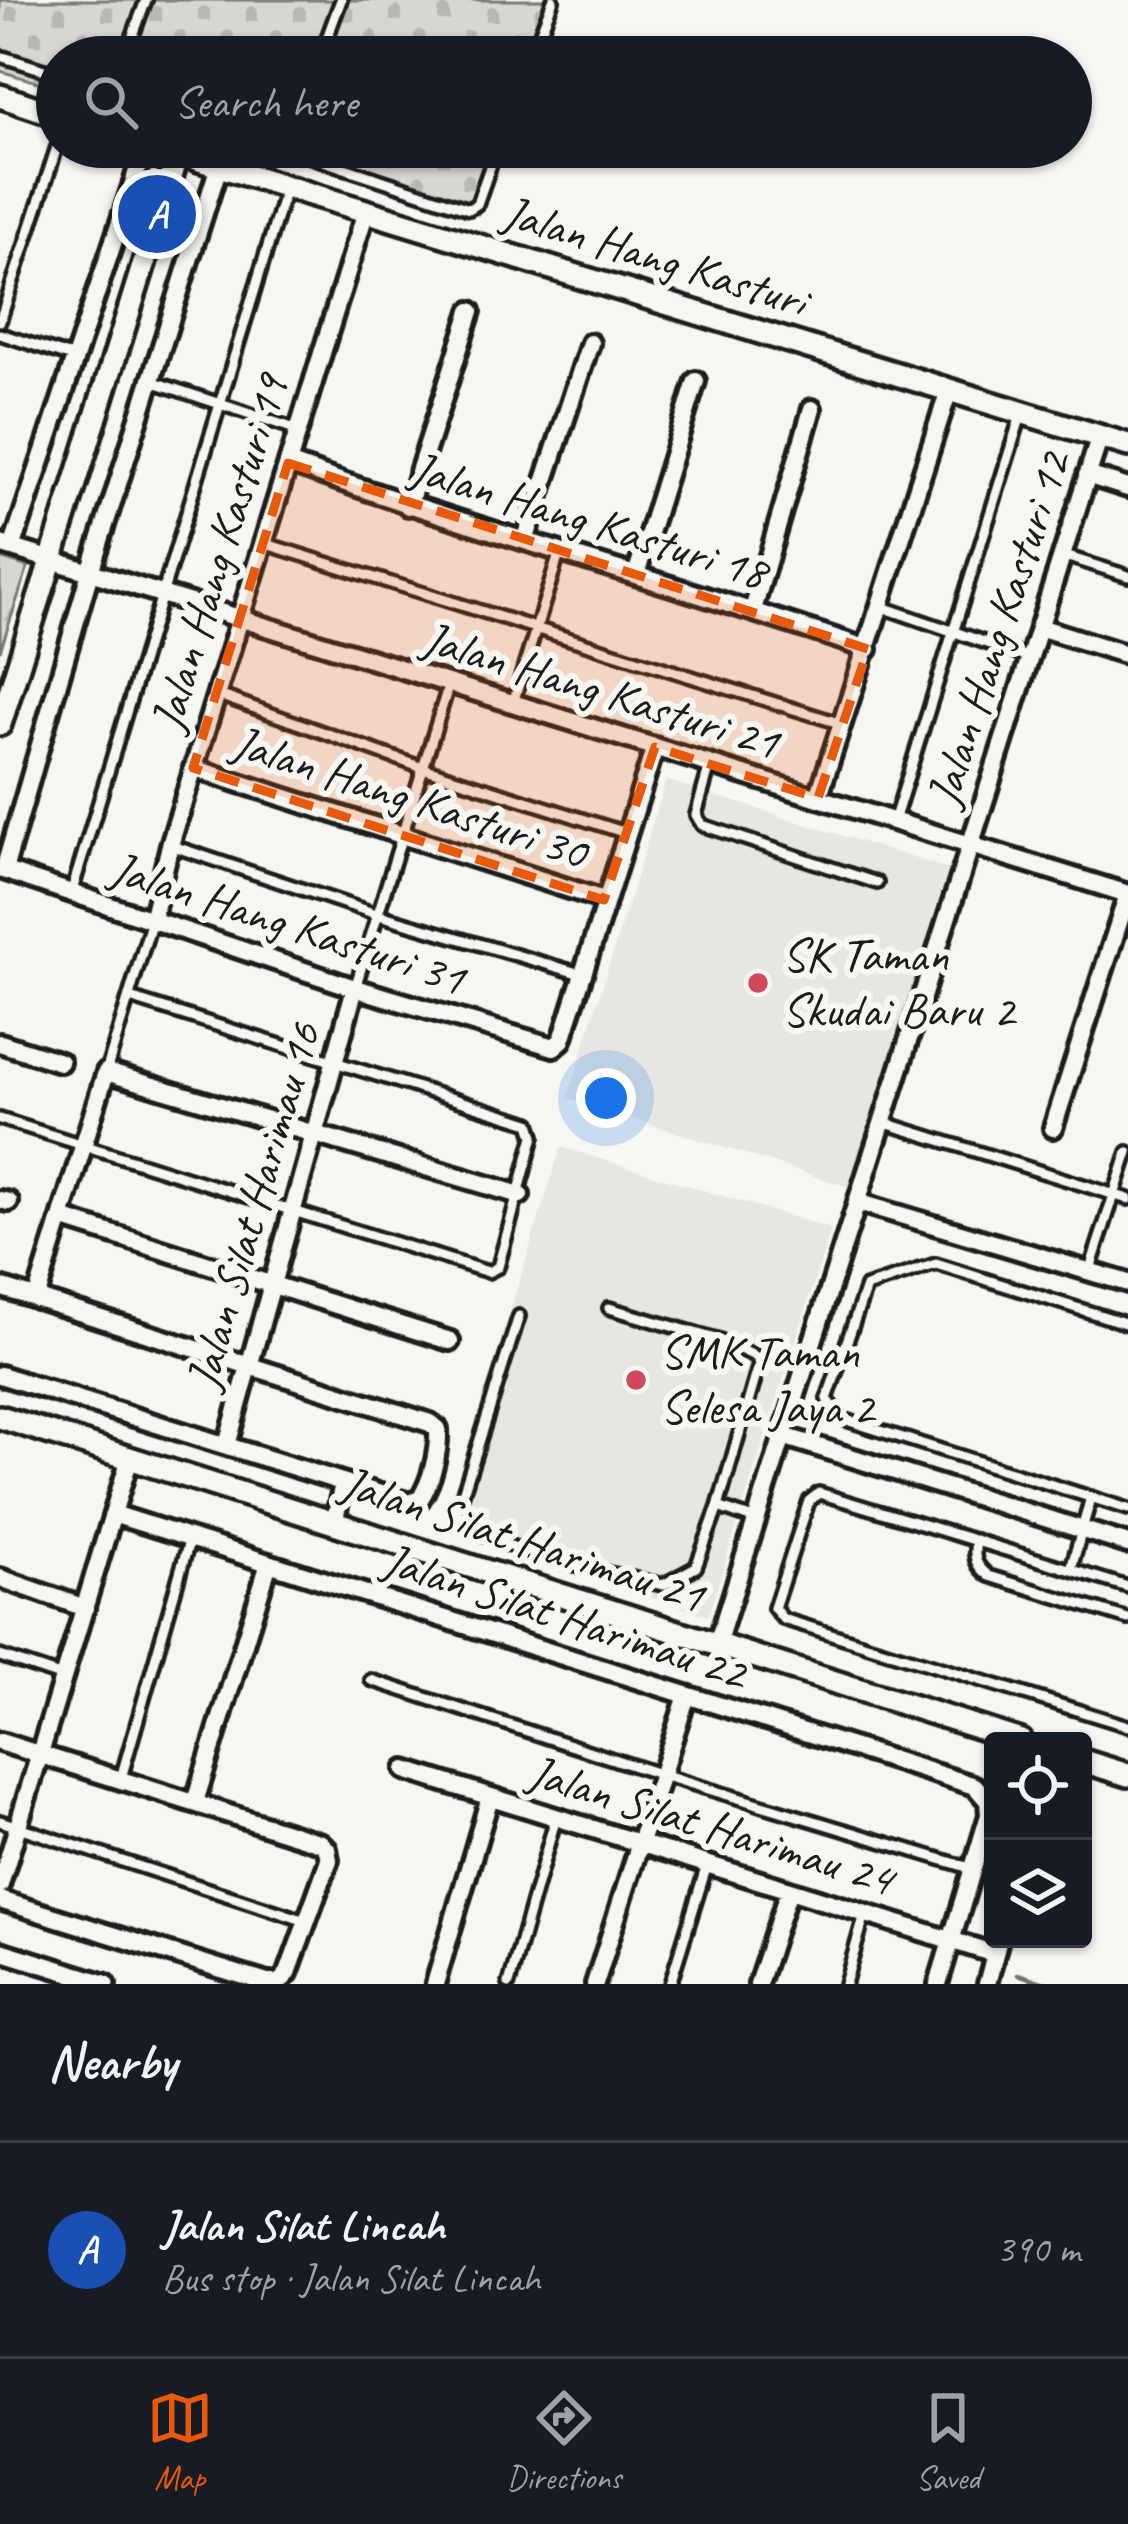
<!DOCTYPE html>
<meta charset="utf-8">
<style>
:root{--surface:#171b24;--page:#242831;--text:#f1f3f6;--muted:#9ea1a6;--line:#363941;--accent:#ea580c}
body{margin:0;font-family:Caveat,sans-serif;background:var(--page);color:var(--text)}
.controls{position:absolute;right:36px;bottom:36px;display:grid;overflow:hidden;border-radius:12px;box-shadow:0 3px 9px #0004}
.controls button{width:108px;height:108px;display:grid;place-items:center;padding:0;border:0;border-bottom:3px solid var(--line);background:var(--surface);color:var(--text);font:60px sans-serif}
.you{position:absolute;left:606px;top:1098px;width:42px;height:42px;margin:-30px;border:9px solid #fff;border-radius:50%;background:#1a73e8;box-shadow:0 0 0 18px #1a73e833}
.badge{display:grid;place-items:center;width:78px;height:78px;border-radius:50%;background:var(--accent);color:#fff;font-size:39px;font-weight:700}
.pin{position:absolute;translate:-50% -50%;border:6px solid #fff;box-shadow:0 3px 12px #0006}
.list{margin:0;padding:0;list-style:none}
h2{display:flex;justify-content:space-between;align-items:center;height:156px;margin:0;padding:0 48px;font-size:51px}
h2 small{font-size:39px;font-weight:400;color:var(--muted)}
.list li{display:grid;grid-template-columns:78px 1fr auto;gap:36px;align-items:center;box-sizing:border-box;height:216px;padding:0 48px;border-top:3px solid var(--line)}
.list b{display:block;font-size:45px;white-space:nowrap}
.list p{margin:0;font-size:39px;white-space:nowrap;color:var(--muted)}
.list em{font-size:39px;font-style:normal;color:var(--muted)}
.icon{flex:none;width:66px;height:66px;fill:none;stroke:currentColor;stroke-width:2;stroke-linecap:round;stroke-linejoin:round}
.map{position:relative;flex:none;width:1128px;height:1984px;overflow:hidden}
.search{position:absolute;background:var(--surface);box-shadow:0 3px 9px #0004;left:36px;right:36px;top:36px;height:132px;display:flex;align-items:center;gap:30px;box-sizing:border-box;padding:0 42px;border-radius:66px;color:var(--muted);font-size:45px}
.sheet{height:372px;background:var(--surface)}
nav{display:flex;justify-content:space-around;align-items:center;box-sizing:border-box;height:168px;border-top:3px solid var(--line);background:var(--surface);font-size:33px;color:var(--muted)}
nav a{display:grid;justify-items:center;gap:6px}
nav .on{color:var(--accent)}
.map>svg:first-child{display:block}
.built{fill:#e6e6e2}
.forest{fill:url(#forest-firs);stroke:#797977;stroke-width:3}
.cemetery{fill:url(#cemetery-stones);stroke:#797977;stroke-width:3}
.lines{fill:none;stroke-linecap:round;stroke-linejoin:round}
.stream{stroke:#727271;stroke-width:4.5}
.service-casing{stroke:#1c1c1c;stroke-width:18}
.minor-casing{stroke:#1c1c1c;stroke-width:26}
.tertiary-casing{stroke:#1c1c1c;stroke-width:30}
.service{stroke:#f6f6f2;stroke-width:9}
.minor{stroke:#f6f6f2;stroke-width:16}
.tertiary{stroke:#f6f6f2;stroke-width:21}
.marked{fill:#e8590c;fill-opacity:0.2;stroke:#e8590c;stroke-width:9;stroke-dasharray:24 15;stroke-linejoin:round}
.poi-dot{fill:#d1495b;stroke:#f6f6f2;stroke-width:4.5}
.labels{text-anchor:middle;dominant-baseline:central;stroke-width:12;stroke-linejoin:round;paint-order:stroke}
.street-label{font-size:48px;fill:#1c1c1c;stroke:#f6f6f2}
.poi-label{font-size:48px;fill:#1c1c1c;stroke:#f6f6f2;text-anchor:start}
</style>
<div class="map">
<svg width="1128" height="1984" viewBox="0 0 1128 1984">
<defs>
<pattern id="forest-firs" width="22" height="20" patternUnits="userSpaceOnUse" patternTransform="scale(3)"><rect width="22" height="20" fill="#d6d6d2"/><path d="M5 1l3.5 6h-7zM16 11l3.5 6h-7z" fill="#b7b7b4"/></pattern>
<pattern id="cemetery-stones" width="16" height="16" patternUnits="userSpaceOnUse" patternTransform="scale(3)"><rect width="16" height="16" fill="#d6d6d2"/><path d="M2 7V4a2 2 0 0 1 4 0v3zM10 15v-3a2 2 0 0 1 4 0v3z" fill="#b7b7b4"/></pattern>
</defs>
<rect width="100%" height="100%" fill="#f6f6f2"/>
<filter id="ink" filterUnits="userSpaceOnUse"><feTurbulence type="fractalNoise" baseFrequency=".00833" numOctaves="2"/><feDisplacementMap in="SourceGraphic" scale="24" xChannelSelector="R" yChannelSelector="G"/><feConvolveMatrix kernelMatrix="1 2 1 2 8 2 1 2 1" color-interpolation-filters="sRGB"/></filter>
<g filter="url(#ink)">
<path class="built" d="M666,780L948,869L849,1187L568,1098Z
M561,1147L831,1229L708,1616L442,1531Z"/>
<path class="forest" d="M0,558L28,567L0,651Z"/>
<path class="cemetery" d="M0,0H560L538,57H57V88L0,71Z
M255,147H503L478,214Z"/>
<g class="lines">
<path class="stream" d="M1018,1974L1048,1984"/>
<g class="service-casing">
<path id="service" d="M0,56L57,74
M125,57L146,0
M320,57L341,0
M531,57L553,0
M281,147L469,209L477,204L497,147
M0,321L57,147
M0,334L75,358
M151,381L298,430
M263,543L842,724
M1062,555L1128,576
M882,607L1030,658
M216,694L423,768L626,833
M513,703L560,551
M710,765L696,815L702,825L877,883
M894,821L1022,412
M170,845L376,914L581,974
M71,894L286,187
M355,988L449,684
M106,1072L152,920
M0,1119L488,1272L498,1267L534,1136L530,1123L130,998
M882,1122L1128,1199
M1089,1272L1128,1152
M609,1308L719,1340L757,1357L759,1365L718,1507
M519,1316L457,1512C473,1549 621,1575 663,1585L696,1567L718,1507L756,1520
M1128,1324L936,1264L866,1287L827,1399L843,1419L1128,1509
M976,1540C973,1557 975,1566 989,1576L1128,1619
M1071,1569L1091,1497
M1128,1587L819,1493L809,1501L774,1608L783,1619L1128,1726
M0,1656L63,1677
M371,1680L662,1775L970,1868
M121,1778L190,1538
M0,1821L306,1921
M509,1984L556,1817
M670,1984L707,1865
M845,1984L865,1914"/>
</g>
<g class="minor-casing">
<path id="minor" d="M288,463C479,531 675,584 868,649
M1087,475L1128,488
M408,506L471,311
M525,541L590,343
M0,544L1128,894
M12,548L145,147
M636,575L696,381
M753,610L812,409
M1039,627L1128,655
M193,768L604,900
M818,798L949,390
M0,869L355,988L554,1047L562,1040L655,747
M4,870L90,572L219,166
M152,920L170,845L366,211
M0,1043L60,1062
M1053,1128L1128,894
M0,1200L9,1202
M857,1202L1128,1283
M61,1218L450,1341
M0,1287L430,1423L438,1429C439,1451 432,1481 420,1499L409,1503L0,1375
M36,1299L106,1072L520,1195
M783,1436L1128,1544
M227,1445L355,988
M113,1514L975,1786L988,1801L989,1815L938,1984
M334,1523L343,1484
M0,1578L85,1608
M717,1644L1100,436
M0,1742L321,1843L327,1849L329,1860L288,1973L279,1983H267L0,1900
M405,1770L995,1954
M195,1802L269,1563
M0,1885L130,1458
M0,1951L106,1984
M435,1984L490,1797
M595,1984L687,1695
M758,1984L789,1890
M987,1984L999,1939"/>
</g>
<g class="tertiary-casing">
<path id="tertiary" d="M0,96L57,115
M157,147L1128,445
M0,724L178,154
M0,1417L1021,1741
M1083,1761L1128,1775"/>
</g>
<use href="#service" class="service"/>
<use href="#minor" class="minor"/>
<use href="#tertiary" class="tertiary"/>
</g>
</g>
<path class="marked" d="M288,463L868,649L818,798L655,747L604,900L193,768Z"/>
<g class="poi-dot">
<circle cx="758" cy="983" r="12"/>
<circle cx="636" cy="1380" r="12"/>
</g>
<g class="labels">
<g class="street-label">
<text transform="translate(655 256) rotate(17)">Jalan Hang Kasturi</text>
<text transform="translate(589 520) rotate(17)">Jalan Hang Kasturi 18</text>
<text transform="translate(219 553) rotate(-73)">Jalan Hang Kasturi 19</text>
<text transform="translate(998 629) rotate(-72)">Jalan Hang Kasturi 12</text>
<text transform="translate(601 690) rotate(17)">Jalan Hang Kasturi 21</text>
<text transform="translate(410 797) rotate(18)">Jalan Hang Kasturi 30</text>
<text transform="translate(288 923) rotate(18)">Jalan Hang Kasturi 31</text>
<text transform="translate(253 1206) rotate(-74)">Jalan Silat Harimau 16</text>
<text transform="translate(523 1539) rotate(18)">Jalan Silat Harimau 21</text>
<text transform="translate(565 1616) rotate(18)">Jalan Silat Harimau 22</text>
<text transform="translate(711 1825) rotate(17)">Jalan Silat Harimau 24</text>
</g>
<g class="poi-label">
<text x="782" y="955">SK Taman<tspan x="782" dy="55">Skudai Baru 2</tspan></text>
<text x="660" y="1352">SMK Taman<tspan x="660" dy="55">Selesa Jaya 2</tspan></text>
</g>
</g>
</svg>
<div class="controls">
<button><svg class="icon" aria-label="locate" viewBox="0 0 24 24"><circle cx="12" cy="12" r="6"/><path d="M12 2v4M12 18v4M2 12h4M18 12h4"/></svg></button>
<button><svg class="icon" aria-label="layers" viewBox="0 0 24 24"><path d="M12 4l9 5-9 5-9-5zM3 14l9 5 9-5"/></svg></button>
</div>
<div class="you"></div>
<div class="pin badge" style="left:157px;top:214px;background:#1a4fb4">A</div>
<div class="search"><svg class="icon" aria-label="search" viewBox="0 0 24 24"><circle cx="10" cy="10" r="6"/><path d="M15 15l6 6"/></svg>Search here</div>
</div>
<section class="sheet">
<h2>Nearby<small></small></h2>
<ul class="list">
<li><span class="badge" style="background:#1a4fb4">A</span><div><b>Jalan Silat Lincah</b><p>Bus stop · Jalan Silat Lincah</p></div><em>390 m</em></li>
</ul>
</section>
<nav>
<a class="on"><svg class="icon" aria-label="map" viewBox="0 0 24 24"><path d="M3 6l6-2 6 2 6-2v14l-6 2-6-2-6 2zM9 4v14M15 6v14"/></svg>Map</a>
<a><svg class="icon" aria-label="directions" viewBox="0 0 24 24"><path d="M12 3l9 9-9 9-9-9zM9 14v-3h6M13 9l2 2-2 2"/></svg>Directions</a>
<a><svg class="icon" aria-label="saved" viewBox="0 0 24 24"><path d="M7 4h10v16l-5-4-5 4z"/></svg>Saved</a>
</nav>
